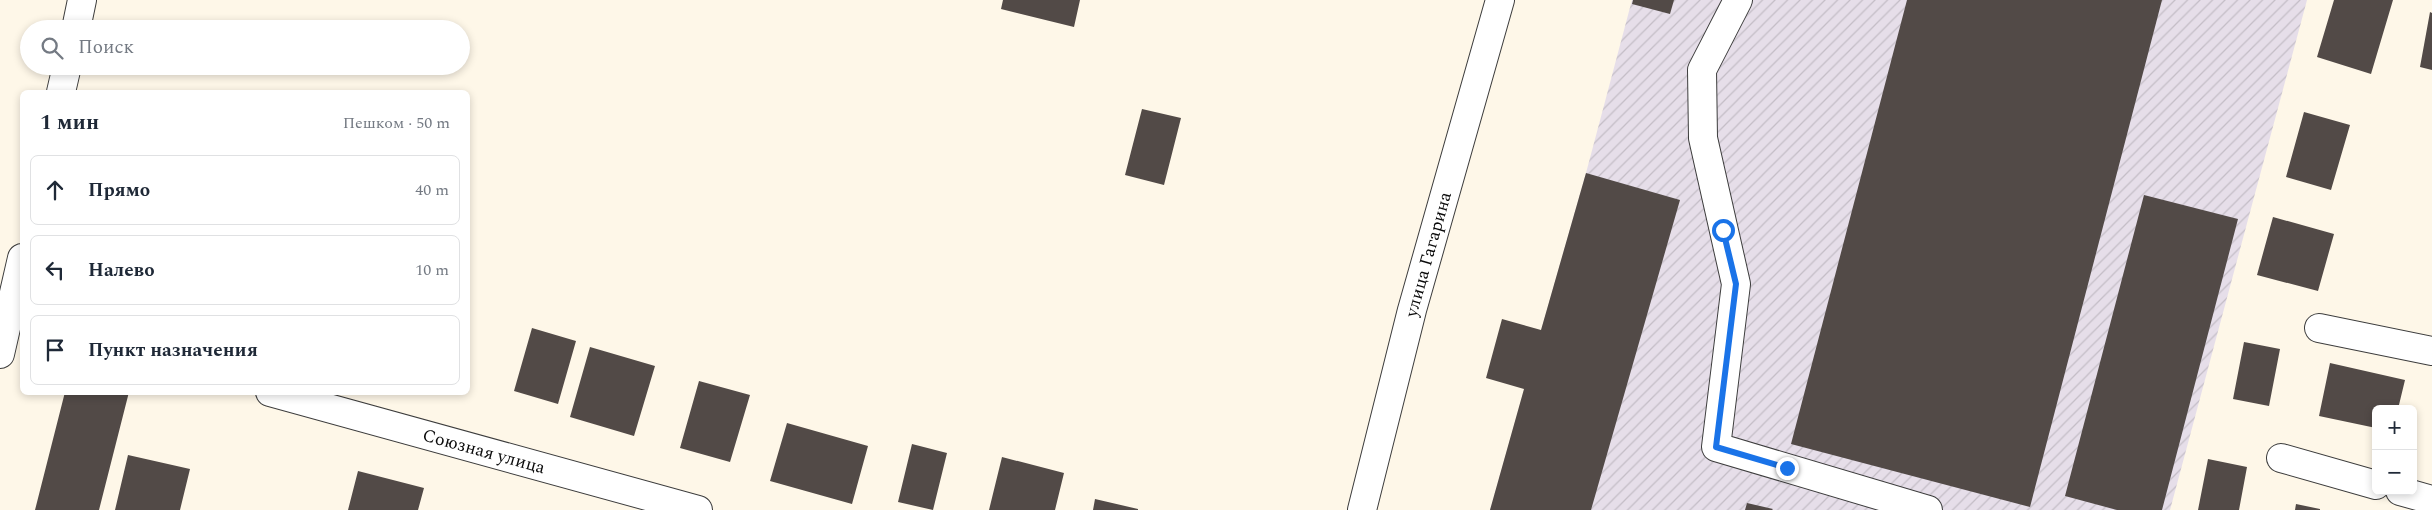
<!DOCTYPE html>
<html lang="ru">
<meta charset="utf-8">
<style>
:root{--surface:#fff;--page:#f2f2f3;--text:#1f2937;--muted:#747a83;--line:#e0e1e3}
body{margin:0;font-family:Spectral,serif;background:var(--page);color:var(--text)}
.controls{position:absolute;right:15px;bottom:15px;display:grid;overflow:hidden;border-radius:8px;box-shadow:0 2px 8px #0003}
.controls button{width:45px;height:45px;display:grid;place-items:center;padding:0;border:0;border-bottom:1px solid var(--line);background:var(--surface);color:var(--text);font:25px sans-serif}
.stop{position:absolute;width:15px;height:15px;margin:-11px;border:4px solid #1a73e8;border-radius:50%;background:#fff}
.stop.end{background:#1a73e8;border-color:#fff;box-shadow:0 1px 5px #0008}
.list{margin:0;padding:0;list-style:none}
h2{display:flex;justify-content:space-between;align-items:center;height:65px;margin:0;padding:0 20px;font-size:21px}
h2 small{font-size:16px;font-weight:400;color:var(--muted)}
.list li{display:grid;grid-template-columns:32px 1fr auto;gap:15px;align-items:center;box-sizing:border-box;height:70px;margin:0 10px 10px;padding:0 10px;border:1px solid var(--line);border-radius:8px}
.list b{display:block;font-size:19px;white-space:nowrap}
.list em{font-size:16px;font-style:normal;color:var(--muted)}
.icon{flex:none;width:28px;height:28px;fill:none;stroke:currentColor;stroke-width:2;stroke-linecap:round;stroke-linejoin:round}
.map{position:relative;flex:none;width:2432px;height:510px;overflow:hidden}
.search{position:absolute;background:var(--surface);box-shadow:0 2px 8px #0003;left:20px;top:20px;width:450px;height:55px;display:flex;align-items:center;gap:12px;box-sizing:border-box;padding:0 18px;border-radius:28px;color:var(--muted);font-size:19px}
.panel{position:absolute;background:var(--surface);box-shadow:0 2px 8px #0003;left:20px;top:90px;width:450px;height:305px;border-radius:8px}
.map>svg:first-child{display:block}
.industrial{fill:url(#industrial-furrows)}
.building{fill:#524a47}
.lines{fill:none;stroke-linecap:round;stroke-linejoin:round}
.minor-casing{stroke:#3d3d3d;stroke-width:30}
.minor{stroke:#fff;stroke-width:28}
.route{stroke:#1a73e8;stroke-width:6}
.labels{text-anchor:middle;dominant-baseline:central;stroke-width:5;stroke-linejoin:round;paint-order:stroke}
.street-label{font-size:18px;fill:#0a0a0a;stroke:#fff}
</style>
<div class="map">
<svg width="2432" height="510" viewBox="0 0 2432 510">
<defs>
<pattern id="industrial-furrows" width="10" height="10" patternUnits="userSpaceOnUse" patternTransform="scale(1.25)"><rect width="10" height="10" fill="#e6dee9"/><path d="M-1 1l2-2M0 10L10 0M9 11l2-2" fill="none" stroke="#c4bdc6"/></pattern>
</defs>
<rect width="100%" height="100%" fill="#fef7e8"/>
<path class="industrial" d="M1632,0H2307L2170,510H1490L1586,173Z"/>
<path class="building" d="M1003,0H1080L1074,27L1001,9Z
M1633,0H1674L1670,14L1632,4Z
M1907,0H2162L2030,507L1791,444Z
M2334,0H2393L2371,74L2317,57Z
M2430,12L2432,13V70L2420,67Z
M1142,109L1181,118L1164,185L1125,175Z
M2304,112L2350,125L2331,190L2286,177Z
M1586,173L1680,200L1591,510H1490L1524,389L1486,378L1502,319L1541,330Z
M2144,195L2238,219L2162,510H2117L2065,496Z
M2273,217L2334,234L2318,291L2257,275Z
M532,328L576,341L558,404L514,391Z
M2244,342L2280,349L2269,406L2233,399Z
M590,347L655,366L634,436L570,417Z
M2330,363L2405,380L2398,409H2376V428L2319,416Z
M699,381L750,395L730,462L680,448Z
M65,392H129L99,510H35Z
M787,423L868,446L852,504L770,481Z
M912,444L947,453L933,510L898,502Z
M128,455L190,469L180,510H115Z
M1002,457L1064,473L1055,510H989Z
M2208,459L2247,467L2239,510H2198Z
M358,471L424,488L418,510H348Z
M1095,499L1138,509V510H1093Z
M1747,503L1773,509L1772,510H1745Z
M2296,504L2320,509V510H2295Z"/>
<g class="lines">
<g class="minor-casing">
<g id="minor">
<path d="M1738,0L1702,70L1703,138L1736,284L1716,447L1928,510"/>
<path d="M76,29L82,0"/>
<path d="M61,92L67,66"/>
<path d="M2319,328L2432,351"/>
<path d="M0,354L22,258"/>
<path id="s1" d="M270,392L698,510"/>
<path d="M2281,458L2376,485"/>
<path d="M2400,491L2432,500"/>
<path id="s2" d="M1362,510L1412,310L1500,0"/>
</g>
</g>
<use href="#minor" class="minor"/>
</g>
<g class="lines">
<path class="route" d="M1723,230L1736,284L1716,447L1787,468"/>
</g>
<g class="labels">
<g class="street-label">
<text stroke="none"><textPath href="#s2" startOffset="264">улица Гагарина</textPath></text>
<text stroke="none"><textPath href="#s1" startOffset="222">Союзная улица</textPath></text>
</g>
</g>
</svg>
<div class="controls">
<button>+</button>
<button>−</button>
</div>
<div class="stop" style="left:1723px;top:230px"></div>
<div class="stop end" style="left:1787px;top:468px"></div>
<div class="search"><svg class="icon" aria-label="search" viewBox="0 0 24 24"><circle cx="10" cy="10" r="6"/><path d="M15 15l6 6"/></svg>Поиск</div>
<section class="panel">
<h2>1 мин<small>Пешком · 50 m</small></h2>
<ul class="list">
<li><svg class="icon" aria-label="ahead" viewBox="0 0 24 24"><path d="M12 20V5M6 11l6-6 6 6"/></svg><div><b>Прямо</b></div><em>40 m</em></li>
<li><svg class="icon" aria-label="left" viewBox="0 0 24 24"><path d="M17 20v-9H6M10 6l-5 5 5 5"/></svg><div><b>Налево</b></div><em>10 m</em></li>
<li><svg class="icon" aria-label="arrive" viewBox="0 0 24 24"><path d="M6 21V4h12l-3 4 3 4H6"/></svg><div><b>Пункт назначения</b></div></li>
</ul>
</section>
</div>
